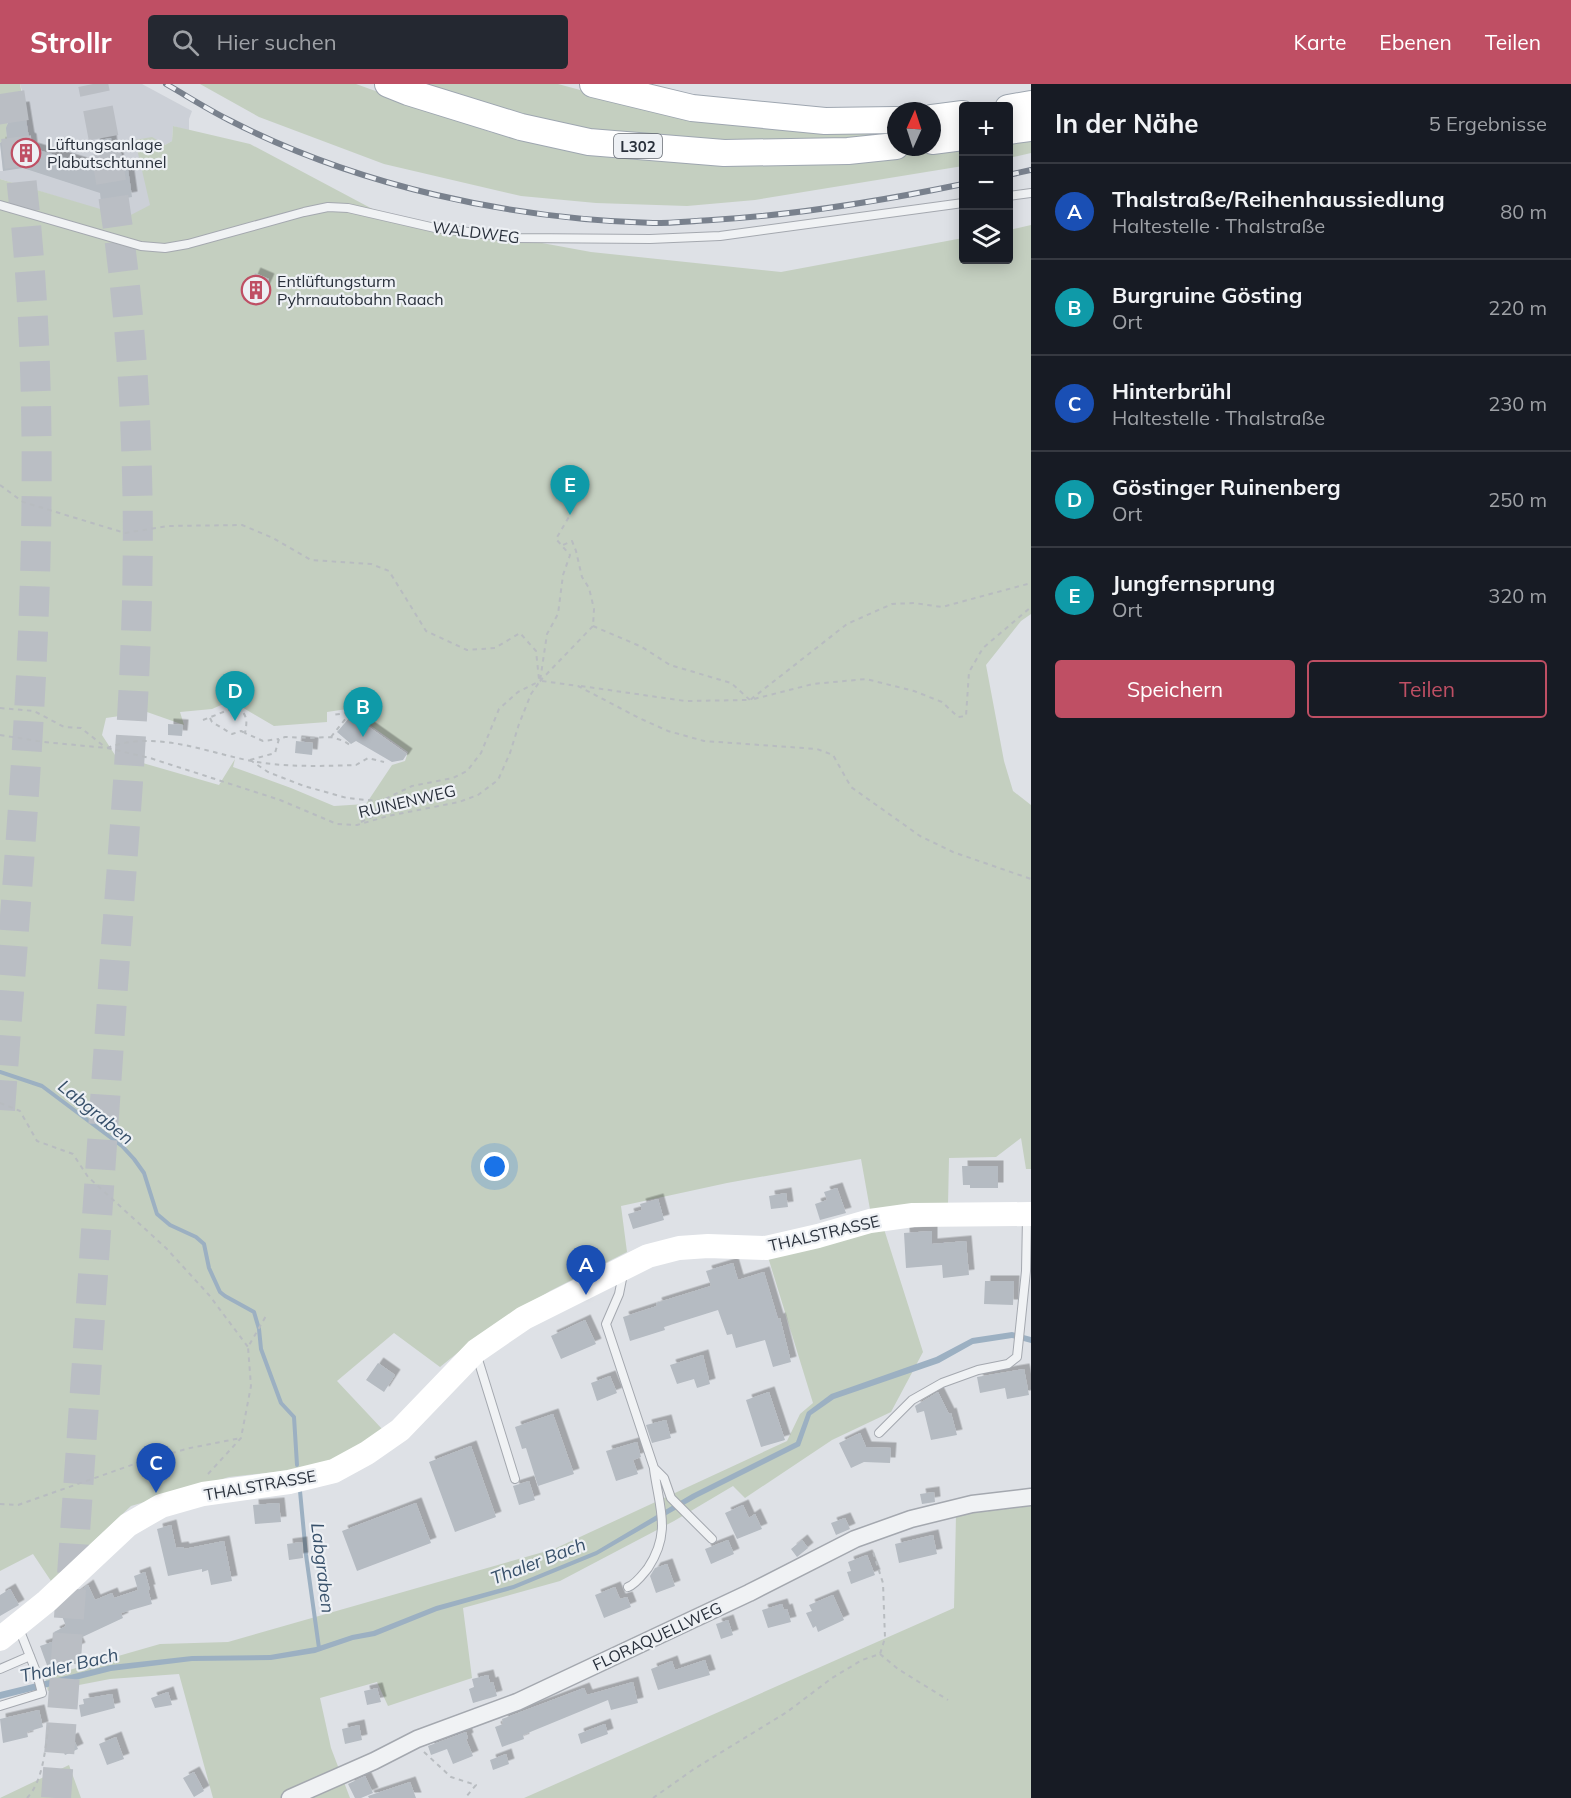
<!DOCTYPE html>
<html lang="de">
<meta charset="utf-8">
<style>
:root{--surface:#171b24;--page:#242831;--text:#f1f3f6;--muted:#9ea1a6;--line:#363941;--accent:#bf4f64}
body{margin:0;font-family:Mulish,sans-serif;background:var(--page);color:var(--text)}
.controls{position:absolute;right:18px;top:18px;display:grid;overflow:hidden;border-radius:6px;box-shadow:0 3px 15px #0003}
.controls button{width:54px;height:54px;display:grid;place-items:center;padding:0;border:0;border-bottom:2px solid var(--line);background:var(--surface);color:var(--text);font:30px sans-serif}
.compass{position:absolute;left:887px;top:18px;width:54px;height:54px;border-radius:50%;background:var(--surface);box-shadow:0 3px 15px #0003;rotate:3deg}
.you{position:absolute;left:495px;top:1083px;width:21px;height:21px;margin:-15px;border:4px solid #fff;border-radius:50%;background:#1a73e8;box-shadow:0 0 0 9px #1a73e833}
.badge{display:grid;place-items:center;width:39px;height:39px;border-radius:50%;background:var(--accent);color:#fff;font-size:20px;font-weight:700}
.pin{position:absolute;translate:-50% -50px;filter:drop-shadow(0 2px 3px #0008)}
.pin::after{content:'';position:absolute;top:32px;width:21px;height:18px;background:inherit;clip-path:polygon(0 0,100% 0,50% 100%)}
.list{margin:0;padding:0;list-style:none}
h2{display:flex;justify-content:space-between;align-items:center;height:78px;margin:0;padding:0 24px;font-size:26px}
h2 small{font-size:20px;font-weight:400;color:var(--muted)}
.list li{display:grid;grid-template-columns:39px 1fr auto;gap:18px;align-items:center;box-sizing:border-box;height:96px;padding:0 24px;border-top:2px solid var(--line)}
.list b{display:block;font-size:22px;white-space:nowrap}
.list p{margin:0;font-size:20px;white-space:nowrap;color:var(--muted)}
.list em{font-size:20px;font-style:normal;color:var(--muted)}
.actions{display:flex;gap:12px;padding:18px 24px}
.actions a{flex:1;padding:14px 0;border:2px solid var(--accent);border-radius:6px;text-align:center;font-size:21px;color:var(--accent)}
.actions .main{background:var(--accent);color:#fff}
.icon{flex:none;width:33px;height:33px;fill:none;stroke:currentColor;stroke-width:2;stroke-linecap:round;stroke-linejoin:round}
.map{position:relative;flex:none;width:1031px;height:1714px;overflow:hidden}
header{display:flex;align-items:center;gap:36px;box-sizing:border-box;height:84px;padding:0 30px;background:var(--accent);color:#fff}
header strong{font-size:28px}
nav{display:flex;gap:33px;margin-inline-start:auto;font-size:21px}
.search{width:420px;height:54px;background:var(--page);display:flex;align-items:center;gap:15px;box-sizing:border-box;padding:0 21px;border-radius:6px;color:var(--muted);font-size:22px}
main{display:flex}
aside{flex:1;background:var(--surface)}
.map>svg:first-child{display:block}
.built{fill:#ccd0d7}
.green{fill:#c4cfc0;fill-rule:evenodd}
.water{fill:#9cb0c2}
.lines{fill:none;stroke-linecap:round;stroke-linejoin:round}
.stream{stroke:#9cb0c2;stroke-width:4}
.building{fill:#b5bbc2;filter:url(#shadow)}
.motorway-tunnel{stroke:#babec4;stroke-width:30;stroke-dasharray:30 15;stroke-linecap:butt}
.service-casing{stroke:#a4a8af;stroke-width:10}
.minor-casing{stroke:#a4a8af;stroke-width:19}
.primary-casing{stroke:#9ea6b0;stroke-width:28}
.path{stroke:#b8bcc0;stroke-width:2;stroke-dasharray:4.5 4.5;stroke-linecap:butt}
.service{stroke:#f0f2f4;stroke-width:8}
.minor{stroke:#f0f2f4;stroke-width:16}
.secondary{stroke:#fff;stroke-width:24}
.primary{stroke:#fff;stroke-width:26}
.rail-casing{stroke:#79818d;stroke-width:6}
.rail{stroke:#edf0f4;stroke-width:4;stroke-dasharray:11;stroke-linecap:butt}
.labels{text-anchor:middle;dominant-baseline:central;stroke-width:4.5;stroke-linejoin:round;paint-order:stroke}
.shield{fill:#edf0f4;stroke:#646a72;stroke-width:1.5}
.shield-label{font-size:15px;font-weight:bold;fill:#29303b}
.poi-label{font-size:16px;fill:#29303b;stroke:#edf0f4;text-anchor:start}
.street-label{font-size:16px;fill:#29303b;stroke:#edf0f4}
.water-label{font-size:18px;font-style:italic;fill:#37506a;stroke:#edf0f4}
</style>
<header>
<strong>Strollr</strong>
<div class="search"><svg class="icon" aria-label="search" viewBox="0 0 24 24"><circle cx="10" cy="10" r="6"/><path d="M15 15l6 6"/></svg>Hier suchen</div>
<nav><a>Karte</a><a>Ebenen</a><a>Teilen</a></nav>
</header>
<main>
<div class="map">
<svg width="1031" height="1714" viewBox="0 0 1031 1714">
<defs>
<filter id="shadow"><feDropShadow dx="5.5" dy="-5.5" stdDeviation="0" flood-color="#0004"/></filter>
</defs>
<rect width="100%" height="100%" fill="#dee1e6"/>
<path class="built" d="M20,0H142L192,27L189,35V47L173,42L172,57L165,61L150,122L127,134L0,95V87H3L0,59L7,55L6,44L9,36L8,25L24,13Z"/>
<path class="green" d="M0,0H20L24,23L8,25C9,36 6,44 7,55L0,59Z
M200,0H356L490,48L615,74L723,81L821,77L963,63V82L755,116L687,122L596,119L521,112L384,80L259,33Z
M420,0H558L658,27L896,44V53L749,62L609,49L519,33Z
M173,42L250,60L380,129L591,168L781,188L963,154V176H1008L1009,146L1031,141V530L1021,537L986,581L1004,677L1013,707L1031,721V1085H1026L1021,1054L996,1073L949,1074L948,1121L871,1131L861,1075L727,1099L621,1122L627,1168L550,1207L476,1254L440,1283L394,1249L337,1297L383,1346L341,1373L304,1385L229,1393L131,1422L51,1497L33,1470L0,1487V95L127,133L150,121L135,56L152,53L165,61L172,57ZM228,618L235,619L274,642L327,638V628L347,625L408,668L405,677L392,681L366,720L334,722L291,704L233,683L235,675L219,701L115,671L102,651L106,634L147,628L184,641L180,628L212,625Z
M1031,53V69L1009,74L1008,56Z
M884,1145L923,1268L891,1328L832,1356L745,1414L733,1402L674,1437L560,1497L463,1524L472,1594L388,1622L377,1598L320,1614L331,1664L350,1714H213L179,1590L110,1595L48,1607L45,1593L160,1560L228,1558L554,1465L787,1357L800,1330L813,1319L768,1173Z
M1031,1422V1714H524L954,1524L956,1431Z
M69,1681L81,1714H0Z"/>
<path class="water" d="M1012,1248L1031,1253V1259L1012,1254L973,1260L939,1279L834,1315L811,1331L800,1362L696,1414L597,1471L514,1505L437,1527L375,1552L353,1556L315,1569L271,1576L192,1577L111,1587L0,1615V1608L111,1581L192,1572L270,1571L316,1563L352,1551L373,1547L436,1522L513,1501L596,1467L692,1410L796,1358L807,1328L831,1310L936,1273L972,1254Z"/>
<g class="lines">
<path class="stream" d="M0,988L42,1002L122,1062L134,1075L144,1089L157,1130L170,1141L196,1153L204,1160L209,1184L220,1208L225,1212L254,1228L259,1245L261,1265L281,1319L294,1333L297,1381
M300,1407L306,1471L319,1564"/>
</g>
<path class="building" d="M24,23L29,54L31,55L32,64L98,84L94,57L111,54L112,66L118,73L119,83L128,85L132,113L101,118L100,109L23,84L3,87L0,59L7,55L6,44L9,36L8,25Z
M255,189L269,195L257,222L243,216Z
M352,631L407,670L403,676L392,678L356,657L351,660L337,648Z
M168,640L183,641L182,652L168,651Z
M296,657L313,659L312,671L295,669Z
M962,1082H998V1104H970V1101H963Z
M837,1104L846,1129L820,1136L815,1120L827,1116L824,1108Z
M786,1109L788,1123L771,1125L769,1112Z
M658,1115L664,1136L633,1145L628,1130L642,1126L640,1120Z
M932,1147V1160L966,1157L969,1191L943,1194L942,1181L906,1184L904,1149Z
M733,1179L738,1196L764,1188L778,1235L780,1234L791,1278L773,1283L765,1256L736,1264L732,1250L727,1251L718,1226L664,1243L665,1246L630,1257L623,1233L657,1222L656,1219L711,1202L706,1187Z
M985,1197H1014L1013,1221L984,1220Z
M585,1236L596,1260L561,1275L551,1252Z
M703,1271L710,1300L697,1304L694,1295L677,1300L670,1281Z
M378,1279L395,1291L384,1308L366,1296Z
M1024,1285L1029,1311L1007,1315L1005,1304L980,1309L977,1293Z
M610,1292L617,1309L597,1317L591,1299Z
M769,1308L785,1356L761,1363L746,1316Z
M938,1308L949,1330L951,1329L957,1351L931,1356L924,1327L917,1329L915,1322Z
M553,1330L574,1390L538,1402L526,1364L522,1365L515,1343Z
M666,1336L671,1354L652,1359L646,1341Z
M860,1349L866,1363L891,1364L890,1379L864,1378L851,1384L839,1359Z
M637,1358L641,1373L633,1376L638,1390L616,1397L606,1367Z
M471,1362L496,1433L455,1448L429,1378Z
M529,1397L535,1416L519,1421L513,1402Z
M934,1408L935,1418L922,1420L920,1410Z
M279,1419L281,1438L255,1440L253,1421Z
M416,1419L431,1459L357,1487L342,1447Z
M743,1421L749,1434L755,1430L762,1445L737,1455L725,1429Z
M845,1434L850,1445L836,1451L831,1439Z
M171,1441L176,1464L183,1463L184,1465L224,1457L232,1497L211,1501L208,1486L202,1488V1485L168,1492L157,1445Z
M933,1451L937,1470L899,1479L895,1460Z
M728,1456L734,1470L711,1480L705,1465Z
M802,1456L808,1464L797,1473L791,1465Z
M302,1458L303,1474L289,1476L287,1460Z
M867,1471L875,1491L851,1500L847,1488L851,1487L848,1478Z
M667,1480L675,1502L656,1509L650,1492L655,1484Z
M145,1488L150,1506H148L152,1520L121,1529L123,1534L76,1556L80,1564L56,1574L58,1582L48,1584L40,1562L58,1556L54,1548L66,1542L59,1525L76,1517L73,1512L88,1501L95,1516L112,1509L114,1514L138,1506L134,1492Z
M615,1503L620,1515L627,1513L631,1523L604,1534L595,1511Z
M10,1505L19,1521L0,1532V1511Z
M833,1511L844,1536L818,1548L816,1542L813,1544L806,1529L812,1527L809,1521Z
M782,1520L784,1526L787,1525L791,1538L768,1544L762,1526Z
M728,1536L733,1551L721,1555L716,1540Z
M705,1576L710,1591L658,1606L651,1585L672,1577L675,1586Z
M488,1591L490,1599L493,1598L497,1612L473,1619L469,1605L474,1603L472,1595Z
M633,1598L638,1619L611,1626L608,1616L523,1651L524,1655L502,1663L495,1643L503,1640L502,1635L584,1604L587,1611Z
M377,1604L381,1618L367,1621L364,1607Z
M168,1608L172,1621L155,1624L151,1614Z
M112,1610L115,1624L81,1633L79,1621L84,1620L83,1615Z
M39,1626L43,1643L27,1648L28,1653L3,1659L0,1635Z
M605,1640L608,1650L581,1660L578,1650Z
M359,1641L362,1656L345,1660L342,1645Z
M466,1648L468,1654L466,1655L473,1672L453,1680L447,1665L431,1671L428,1662Z
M116,1653L124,1675L107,1681L99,1660Z
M73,1654L78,1665L65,1671L60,1660Z
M506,1670L509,1680L493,1686L490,1676Z
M194,1688L204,1707L194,1713L183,1694Z
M365,1692L373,1709L361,1714H355L348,1700Z
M410,1698L416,1714H369L368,1712Z"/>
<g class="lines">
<path class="motorway-tunnel" d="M0,1026C25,686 64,339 8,0
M56,1714C75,1453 93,1191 111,930C124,740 144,550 136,360C132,239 118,119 93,0"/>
<g class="service-casing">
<path id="service" d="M1008,112L1031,109
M0,121L141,162L165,164L188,160L304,128L328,123L348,124L435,144L517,154L650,155L720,152L963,119
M623,1190L619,1210L606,1240L654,1384L664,1394L671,1414L712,1455
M476,1269L515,1395
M879,1349L912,1316L942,1299L978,1286L1008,1280L1017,1273L1026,1187L1027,1133
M628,1503C636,1500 643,1490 648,1484C672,1448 659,1423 654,1385
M0,1585L30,1572
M0,1622L42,1609L37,1590L18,1542"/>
</g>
<g class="minor-casing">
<path id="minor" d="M290,1714L374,1677L417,1655L517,1618L749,1509L855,1455L911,1435L972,1420L1031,1413"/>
</g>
<g class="primary-casing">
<path id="primary" d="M388,0L408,8L521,43L589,58L724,69L848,67L896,62
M593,0L692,24L825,37L896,36
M1008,24L1031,20
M932,34L963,30
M1008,47L1031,44
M932,57L963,53"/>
</g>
<path class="path" d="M0,401L23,418L125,449L168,442L242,441L273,454L311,476L371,480L389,487L426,547L467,566L495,564L520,549L536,567L539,595
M593,542L642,563L670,581L731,599L750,616L813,600L866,595L914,607L942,618L958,633L966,632L969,588L983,564L1031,523
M542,597L578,602L639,634L668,647L704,657L817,665L833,671L851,703L920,752L953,768L1031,795
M581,602L685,617L750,616L847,540L892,520L914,519L942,523L1031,499
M0,624L34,627L64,643L81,644L105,663
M210,634L212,638L232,650L241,647L245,649
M203,636L231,625L239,624C248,632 247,638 245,649L263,657L279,655
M0,651L44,658L107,664L150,674L280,716L337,740L357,741L388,732L459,718L478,711L498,696L510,669L519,640L531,610L540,597L547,550L558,530L563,491L570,471L556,455L570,431
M331,653L347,633L346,629L332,631
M107,664C160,644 212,672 264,679C291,683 328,682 356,681L368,674L384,678
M250,676L268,688L304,702L347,714L367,716L381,717L412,702L453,694L467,687L481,669L499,625L518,608L540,597L593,542L594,525L589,504L582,493L576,467L572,457L563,461
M250,676L275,669L279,655L285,653L311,654L331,653L344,657L350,661
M361,738L372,733L381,717
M0,1019L20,1027L37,1057L73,1070L88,1093L166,1164L209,1211L248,1263
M208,1390L241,1354L251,1302L248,1263L266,1232
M0,1420L18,1421L143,1377L190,1364L241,1354
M880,1570L898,1585L948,1616
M424,1668L451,1693L476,1701L465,1714
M27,1714C44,1696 45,1663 49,1640
M653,1714L694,1685L787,1628L832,1594L862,1576L880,1570L885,1554L883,1499L872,1465"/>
<use href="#service" class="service"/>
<use href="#minor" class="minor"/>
<path class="secondary" d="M0,1555L47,1517L128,1441L161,1422L203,1410L289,1398L334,1387L367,1369L400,1346L476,1267L524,1234L648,1172L679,1164L708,1162L766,1164L818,1152L870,1137L913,1131L1031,1130"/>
<use href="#primary" class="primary"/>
<g class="rail-casing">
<path id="rail" d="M166,0C187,12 207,25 229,36C357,102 510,135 653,139C673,139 693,137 712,136C797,131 881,117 963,100
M1008,91L1031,86"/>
</g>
<use href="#rail" class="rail"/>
</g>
<defs>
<g id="building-ring" transform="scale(1.5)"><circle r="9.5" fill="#edf0f4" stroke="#bf4f64" stroke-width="1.5"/><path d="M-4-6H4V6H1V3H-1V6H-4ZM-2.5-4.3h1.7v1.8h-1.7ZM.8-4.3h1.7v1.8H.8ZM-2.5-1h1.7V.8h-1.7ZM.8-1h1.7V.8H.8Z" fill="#bf4f64"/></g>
</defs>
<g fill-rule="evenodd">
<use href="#building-ring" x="26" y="69"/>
<use href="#building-ring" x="256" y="206"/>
</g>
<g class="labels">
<rect class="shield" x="614" y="50" width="48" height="24" rx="4.5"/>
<g class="shield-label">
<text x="638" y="62">L302</text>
</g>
<g class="poi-label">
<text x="47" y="60">Lüftungsanlage<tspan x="47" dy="18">Plabutschtunnel</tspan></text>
<text x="277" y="197">Entlüftungsturm<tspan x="277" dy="18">Pyhrnautobahn Raach</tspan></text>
</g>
<g class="street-label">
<text transform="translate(476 148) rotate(7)">WALDWEG</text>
<text transform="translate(407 717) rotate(-13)">RUINENWEG</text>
<text transform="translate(824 1149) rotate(-13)">THALSTRASSE</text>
<text transform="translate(260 1401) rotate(-10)">THALSTRASSE</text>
<text transform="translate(657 1552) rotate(-25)">FLORAQUELLWEG</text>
</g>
<g class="water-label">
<text transform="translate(96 1028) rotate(39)">Labgraben</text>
<text transform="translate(538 1477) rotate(-21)">Thaler Bach</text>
<text transform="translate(323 1484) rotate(83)">Labgraben</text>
<text transform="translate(69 1581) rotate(-13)">Thaler Bach</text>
</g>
</g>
</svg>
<div class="controls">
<button>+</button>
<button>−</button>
<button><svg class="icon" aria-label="layers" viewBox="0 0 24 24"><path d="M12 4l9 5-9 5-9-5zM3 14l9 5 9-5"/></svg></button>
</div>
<svg class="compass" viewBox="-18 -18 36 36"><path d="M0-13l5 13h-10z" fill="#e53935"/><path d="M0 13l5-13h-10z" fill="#9ea1a6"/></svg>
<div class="you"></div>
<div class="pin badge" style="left:586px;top:1211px;background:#1a4fb4">A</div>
<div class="pin badge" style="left:363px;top:653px;background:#0f9aa8">B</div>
<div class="pin badge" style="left:156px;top:1409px;background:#1a4fb4">C</div>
<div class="pin badge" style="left:235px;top:637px;background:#0f9aa8">D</div>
<div class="pin badge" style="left:570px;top:431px;background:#0f9aa8">E</div>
</div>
<aside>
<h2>In der Nähe<small>5 Ergebnisse</small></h2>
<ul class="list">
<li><span class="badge" style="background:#1a4fb4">A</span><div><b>Thalstraße/Reihenhaussiedlung</b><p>Haltestelle · Thalstraße</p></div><em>80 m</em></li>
<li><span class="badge" style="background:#0f9aa8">B</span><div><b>Burgruine Gösting</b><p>Ort</p></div><em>220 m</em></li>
<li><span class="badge" style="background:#1a4fb4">C</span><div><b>Hinterbrühl</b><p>Haltestelle · Thalstraße</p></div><em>230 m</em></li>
<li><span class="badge" style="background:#0f9aa8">D</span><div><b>Göstinger Ruinenberg</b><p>Ort</p></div><em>250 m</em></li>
<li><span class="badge" style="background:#0f9aa8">E</span><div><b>Jungfernsprung</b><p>Ort</p></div><em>320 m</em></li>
</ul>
<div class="actions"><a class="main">Speichern</a><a>Teilen</a></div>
</aside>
</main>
